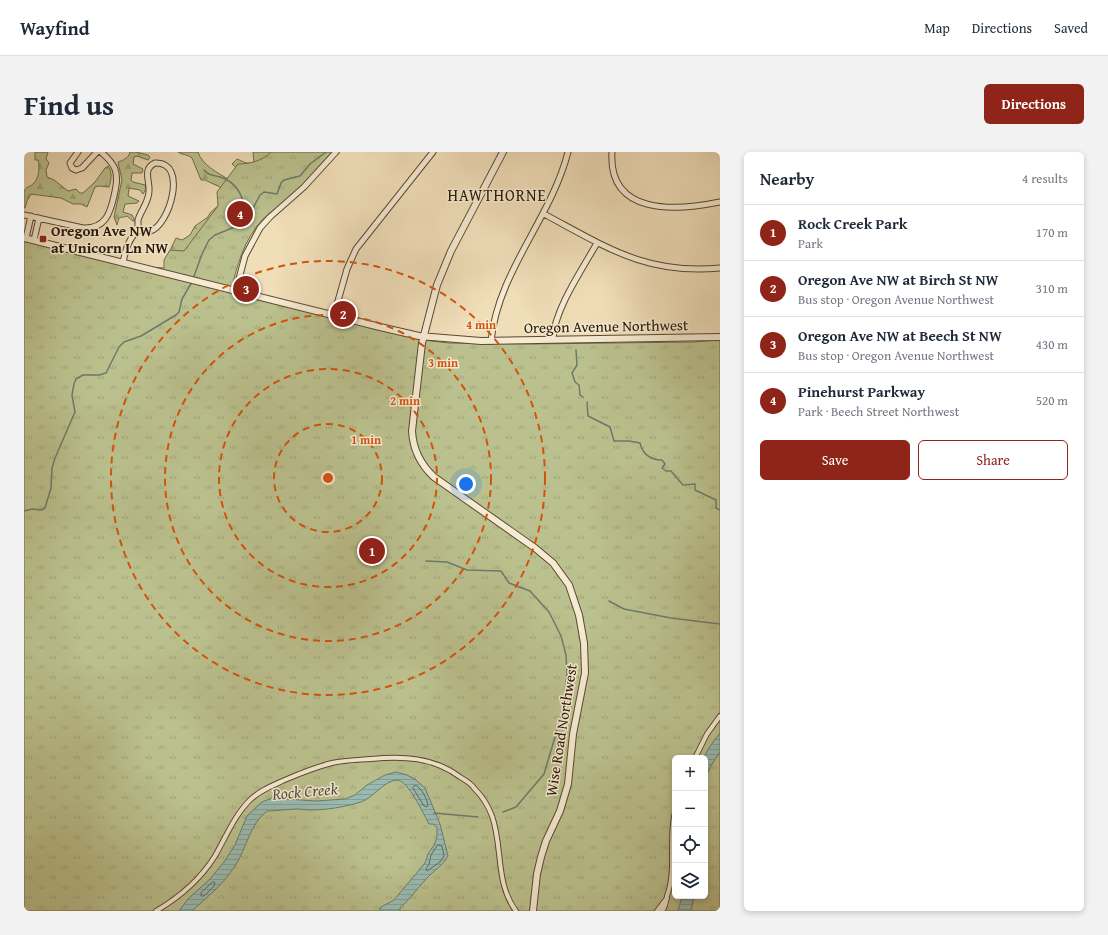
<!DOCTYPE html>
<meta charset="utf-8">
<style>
:root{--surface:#fff;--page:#f2f2f3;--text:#1f2937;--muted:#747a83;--line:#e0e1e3;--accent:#8f2418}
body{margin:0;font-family:"Gentium Book Plus",serif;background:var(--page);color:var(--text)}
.controls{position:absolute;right:12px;bottom:12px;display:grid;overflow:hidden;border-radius:6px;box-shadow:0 2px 6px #0003}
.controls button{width:36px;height:36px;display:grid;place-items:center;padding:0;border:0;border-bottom:1px solid var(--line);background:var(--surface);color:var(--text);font:20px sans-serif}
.you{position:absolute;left:442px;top:332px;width:14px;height:14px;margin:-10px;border:3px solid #fff;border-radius:50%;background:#1a73e8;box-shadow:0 0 0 6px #1a73e833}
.badge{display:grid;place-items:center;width:26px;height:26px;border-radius:50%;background:var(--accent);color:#fff;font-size:13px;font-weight:700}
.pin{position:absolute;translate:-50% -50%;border:2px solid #fff;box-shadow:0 1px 4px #0006}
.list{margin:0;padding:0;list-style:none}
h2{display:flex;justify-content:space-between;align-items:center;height:52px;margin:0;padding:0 16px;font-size:17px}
h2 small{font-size:13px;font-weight:400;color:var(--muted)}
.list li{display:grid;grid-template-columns:26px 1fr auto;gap:12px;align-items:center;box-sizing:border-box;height:56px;padding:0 16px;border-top:1px solid var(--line)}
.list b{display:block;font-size:15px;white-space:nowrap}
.list p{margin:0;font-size:13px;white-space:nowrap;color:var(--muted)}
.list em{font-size:13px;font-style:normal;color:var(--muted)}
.actions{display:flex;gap:8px;padding:12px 16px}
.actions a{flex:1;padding:9px 0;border:1px solid var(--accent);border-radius:6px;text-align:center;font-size:14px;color:var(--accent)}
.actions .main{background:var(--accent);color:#fff}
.icon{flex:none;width:22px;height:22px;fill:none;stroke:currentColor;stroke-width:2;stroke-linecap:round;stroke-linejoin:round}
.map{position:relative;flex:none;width:696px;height:759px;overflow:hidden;border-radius:6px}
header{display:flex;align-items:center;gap:24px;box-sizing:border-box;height:56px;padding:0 20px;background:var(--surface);border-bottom:1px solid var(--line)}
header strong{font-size:19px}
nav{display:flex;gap:22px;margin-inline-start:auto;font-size:14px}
.intro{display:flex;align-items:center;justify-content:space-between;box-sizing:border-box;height:96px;padding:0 24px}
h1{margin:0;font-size:28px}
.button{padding:10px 18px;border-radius:6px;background:var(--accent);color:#fff;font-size:14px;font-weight:700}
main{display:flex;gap:24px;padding:0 24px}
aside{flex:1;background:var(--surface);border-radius:6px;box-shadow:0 2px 6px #0003}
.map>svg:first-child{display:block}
.forest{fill:url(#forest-firs);stroke:#726c48}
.park{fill:url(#park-tufts);stroke:#726c48;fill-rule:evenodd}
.water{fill:url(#water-rules);stroke:#6c7a6c}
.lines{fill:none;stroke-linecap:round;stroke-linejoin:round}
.shore{stroke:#616a5a;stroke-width:1}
.stream{stroke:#6c7a6c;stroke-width:1.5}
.pedestrian-casing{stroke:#5a4930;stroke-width:6}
.minor-casing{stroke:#5a4930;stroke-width:7}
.tertiary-casing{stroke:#5a4930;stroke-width:8}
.pedestrian{stroke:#f5ead2;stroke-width:4}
.minor{stroke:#f5ead2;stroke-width:5}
.tertiary{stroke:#f5ead2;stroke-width:6}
.ring{fill:none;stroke:#d5520b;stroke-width:2;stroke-dasharray:7 5}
.poi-dot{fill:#8f2418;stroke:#f5ead2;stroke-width:1.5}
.labels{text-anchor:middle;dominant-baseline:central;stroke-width:3;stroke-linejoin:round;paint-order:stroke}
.poi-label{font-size:15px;font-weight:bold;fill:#281702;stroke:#f5ead2;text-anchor:start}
.street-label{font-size:15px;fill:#281702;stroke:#f5ead2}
.neighbourhood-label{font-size:16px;letter-spacing:1px;fill:#281702;stroke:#f5ead2}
.water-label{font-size:16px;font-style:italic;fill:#505140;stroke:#f5ead2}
.centre{fill:#d5520b;stroke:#f5ead2;stroke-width:2}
.ring-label{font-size:12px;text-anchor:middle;font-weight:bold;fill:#d5520b;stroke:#f5ead2;stroke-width:3;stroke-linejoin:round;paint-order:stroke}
</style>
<header>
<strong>Wayfind</strong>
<nav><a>Map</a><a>Directions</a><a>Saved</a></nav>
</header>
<div class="intro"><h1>Find us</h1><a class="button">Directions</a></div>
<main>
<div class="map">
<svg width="696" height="759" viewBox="0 0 696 759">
<defs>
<pattern id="forest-firs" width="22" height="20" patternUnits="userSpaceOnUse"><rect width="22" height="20" fill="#bbc18e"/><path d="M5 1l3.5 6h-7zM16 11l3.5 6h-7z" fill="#a1a579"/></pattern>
<pattern id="park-tufts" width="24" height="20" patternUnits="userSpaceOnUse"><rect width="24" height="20" fill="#bbc18e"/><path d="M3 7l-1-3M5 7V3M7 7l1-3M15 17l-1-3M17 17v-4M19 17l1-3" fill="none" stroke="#a1a579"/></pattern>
<pattern id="water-rules" width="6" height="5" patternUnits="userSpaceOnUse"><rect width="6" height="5" fill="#9abcb3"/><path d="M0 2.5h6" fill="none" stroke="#85a198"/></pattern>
</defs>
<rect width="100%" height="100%" fill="#f0deb9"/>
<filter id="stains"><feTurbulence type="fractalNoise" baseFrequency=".005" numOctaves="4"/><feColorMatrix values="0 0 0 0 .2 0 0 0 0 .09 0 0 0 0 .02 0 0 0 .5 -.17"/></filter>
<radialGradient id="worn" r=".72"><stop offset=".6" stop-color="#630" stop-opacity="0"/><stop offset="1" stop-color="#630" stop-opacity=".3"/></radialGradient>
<path class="forest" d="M11,0H24L22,7L25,11L22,18L23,25L30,28L44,39L52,37L56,41H59L71,30L81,16L84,14C89,21 87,28 85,35L75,34L71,35L63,55L57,52H49L37,46L7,42L3,49L1,56H0C0,51 0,45 0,40C1,35 6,35 9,32C15,27 16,15 14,8H11Z
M106,0H112L124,3L126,5L124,8L113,4L110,5L109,12L119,17L118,21H108L107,28L109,30L121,33L122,37L119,42L116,38L105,36L104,44L115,49L113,51L101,52L99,60L108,63L111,69H109L103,64C95,67 96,62 93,73L90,65L98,28L94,10C98,9 105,6 106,0Z
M154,0H174C178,13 194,21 204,27L213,16L208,12L213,7C220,10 224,13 230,10L229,0H299L181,91L142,107L152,86L158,88L166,83L171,74L184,65L186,61L196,52L198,36L181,28H177L168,6C163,2 158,3 154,0Z"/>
<path class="park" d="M247,0H309C294,14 282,31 266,45C257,53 247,59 238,68C220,88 212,115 207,141L360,179L407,189L425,191L508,192L669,190L696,188V759H0V89L107,114L140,116V108L146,98L160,99L194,54L193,40L214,12C226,12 238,9 247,0ZM651,606H681V744H651Z"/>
<path class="water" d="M696,581V600L688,612L681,626V606H679L689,590Z
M372,620L383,623L392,628L401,636L416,672L424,704C417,716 411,717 402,727C393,737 386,747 376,756V759H355L357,755L370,748L401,711L404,702L410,693L413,685V675L409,672H405C400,663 384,628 373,628C361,628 349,646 337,650C321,655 302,658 286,658C282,658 278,657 274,657C263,657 253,659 243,659C225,673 223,696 211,714C199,733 184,744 168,759H155L164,747L186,727L200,710L211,693L223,664L238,650L248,646L292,649L321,647L331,643L343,633L361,623Z
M658,744H670L667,759H654Z"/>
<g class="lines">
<path class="shore" d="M390,634L392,633C399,639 402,645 404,653L403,655L400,654L389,636Z
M414,693L418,694L420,704L416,710L403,719L402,717L405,712L407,703Z
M189,730L191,731L190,734L180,744H177V741Z"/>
<path class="stream" d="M180,18C185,24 189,23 196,25C216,31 219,47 223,65
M169,127L178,102L185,88L191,83L213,74L219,70L227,60L236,43L240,40L253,42L257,31L260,28L276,24L286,12L302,0
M552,198L553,213L548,221L551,230L555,233L556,243L559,245
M563,250L564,264L586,275L590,289H605L616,291C619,303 626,308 638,308L641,312L638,316L642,319H647L659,333L671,332V338L692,348V356L696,358
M0,359L8,357L17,358L21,356L27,336L28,316L31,306L51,260L48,243L50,232L52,227L59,223H75L82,221L95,195L100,190L117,184L152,163L155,160L158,147L168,130
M402,409L423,410L443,418L477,419L485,431L506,439L525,460L537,484L542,503L543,522L539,558L520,622L492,655L479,660
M585,449L600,457L647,466L696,472
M410,661L454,665"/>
<g class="pedestrian-casing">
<path id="pedestrian" d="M671,606L683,582L696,564
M132,759C156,745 176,728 191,704C202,685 210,664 226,648C236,638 250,633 263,627C277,621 292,615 308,611C321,608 334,608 347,607C379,604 409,605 436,625C441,628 447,631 450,636C458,644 464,653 468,664C479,695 471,731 492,759
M633,759L643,746
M638,759C642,754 642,750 643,744C653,717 644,687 651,660"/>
</g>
<g class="minor-casing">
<path id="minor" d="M54,0L46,11L48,16L52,18L58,16L73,0
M588,0C584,64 652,59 696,50
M520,62C582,95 622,123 696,116
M0,63L59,76C81,77 86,62 90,44C92,35 94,26 91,17C88,10 83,5 77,0
M2,86L7,64
M10,88L15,66
M99,110C102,97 104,88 114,78C114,75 114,72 114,68C117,58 125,50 125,39C126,29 118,17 131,11C165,9 145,75 126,79C123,80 118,79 114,78
M212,138L221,104L236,76L246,65L280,35L312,0
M310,163L323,117L332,97L409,0
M529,187C530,158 559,116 573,91
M467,189C474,119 527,67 544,0"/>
</g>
<g class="tertiary-casing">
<path id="tertiary" d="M479,0L427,99L413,133L398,191L388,279C389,298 396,312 410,325L511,396L529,411L545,433L555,463L560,491L561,521L549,582L544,632L536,659L522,689L517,705L513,722L509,759
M0,86L356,175L395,184L457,189L696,185"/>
</g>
<use href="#pedestrian" class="pedestrian"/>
<use href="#minor" class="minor"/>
<use href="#tertiary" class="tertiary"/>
</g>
<g class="ring">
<circle cx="304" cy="326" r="54"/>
<circle cx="304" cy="326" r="109"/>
<circle cx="304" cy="326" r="163"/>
<circle cx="304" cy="326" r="217"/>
</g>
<rect class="poi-dot" x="15" y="83" width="8" height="8" rx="2"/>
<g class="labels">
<g class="poi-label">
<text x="27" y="78">Oregon Ave NW<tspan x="27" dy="17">at Unicorn Ln NW</tspan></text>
</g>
<g class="street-label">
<text transform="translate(582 174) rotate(-1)">Oregon Avenue Northwest</text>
<text transform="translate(537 578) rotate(-81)">Wise Road Northwest</text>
</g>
<g class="neighbourhood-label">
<text x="473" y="43">HAWTHORNE</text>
</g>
<g class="water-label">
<text transform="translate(281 639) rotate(-5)">Rock Creek</text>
</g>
</g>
<circle cx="304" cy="326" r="6" class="centre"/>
<g class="ring-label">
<text x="457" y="177">4 min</text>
<text x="419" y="215">3 min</text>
<text x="381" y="253">2 min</text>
<text x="342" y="292">1 min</text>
</g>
<rect width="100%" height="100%" filter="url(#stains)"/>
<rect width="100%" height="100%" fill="url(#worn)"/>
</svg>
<div class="controls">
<button>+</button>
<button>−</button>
<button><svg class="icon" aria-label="locate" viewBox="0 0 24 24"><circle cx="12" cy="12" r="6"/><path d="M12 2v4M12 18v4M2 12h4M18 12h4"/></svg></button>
<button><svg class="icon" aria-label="layers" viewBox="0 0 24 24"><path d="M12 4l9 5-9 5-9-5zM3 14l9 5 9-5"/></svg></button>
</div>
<div class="you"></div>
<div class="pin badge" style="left:348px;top:399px">1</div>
<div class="pin badge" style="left:319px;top:162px">2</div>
<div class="pin badge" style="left:222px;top:137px">3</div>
<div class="pin badge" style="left:216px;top:62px">4</div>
</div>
<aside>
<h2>Nearby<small>4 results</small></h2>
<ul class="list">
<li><span class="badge">1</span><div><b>Rock Creek Park</b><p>Park</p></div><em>170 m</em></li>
<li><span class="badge">2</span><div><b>Oregon Ave NW at Birch St NW</b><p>Bus stop · Oregon Avenue Northwest</p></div><em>310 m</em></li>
<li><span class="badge">3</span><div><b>Oregon Ave NW at Beech St NW</b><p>Bus stop · Oregon Avenue Northwest</p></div><em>430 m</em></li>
<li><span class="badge">4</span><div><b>Pinehurst Parkway</b><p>Park · Beech Street Northwest</p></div><em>520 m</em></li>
</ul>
<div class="actions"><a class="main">Save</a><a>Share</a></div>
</aside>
</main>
